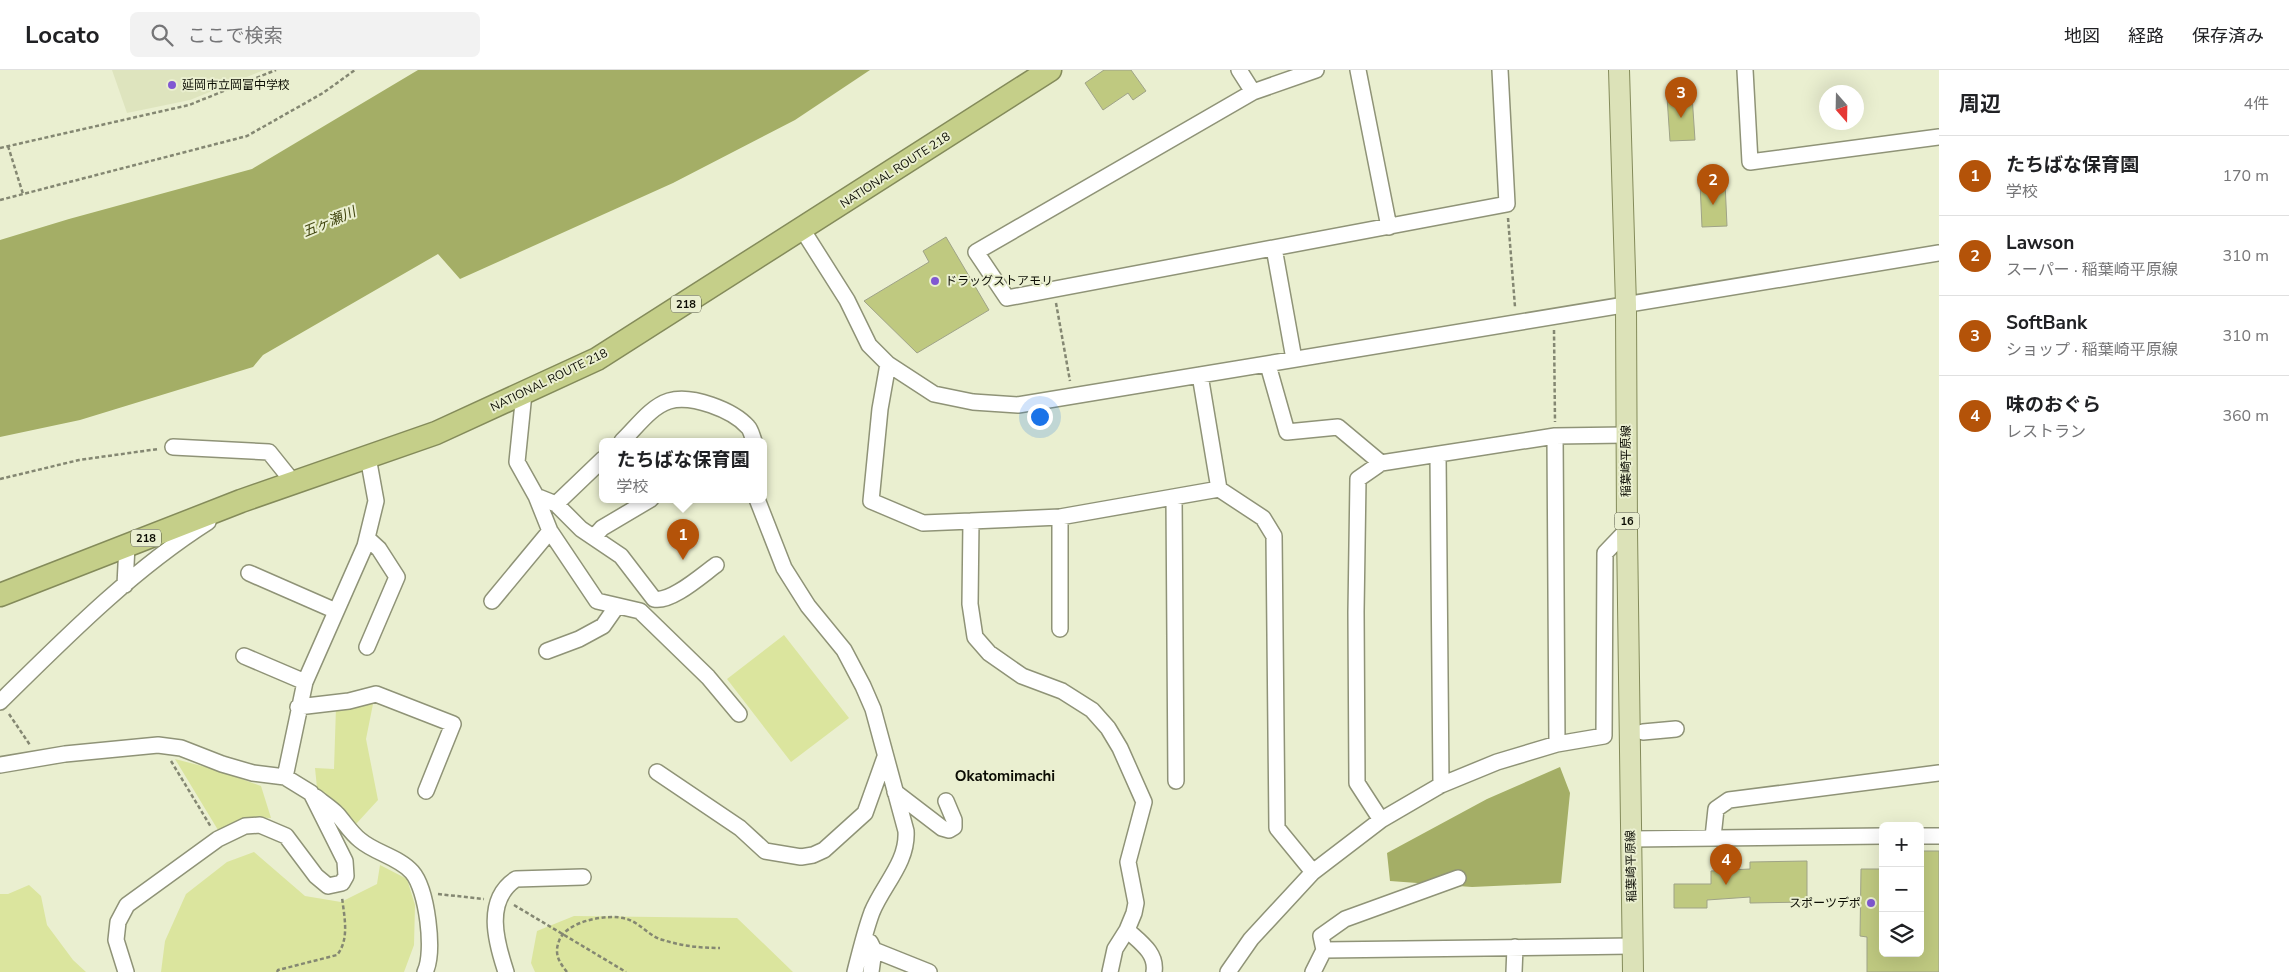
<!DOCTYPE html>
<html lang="ja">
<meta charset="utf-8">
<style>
:root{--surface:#fff;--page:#f2f2f2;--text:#202124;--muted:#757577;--line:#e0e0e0;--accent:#b45309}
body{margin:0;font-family:"Nunito Sans","Noto Sans JP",sans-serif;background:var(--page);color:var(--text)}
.controls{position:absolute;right:15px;bottom:15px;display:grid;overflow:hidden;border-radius:8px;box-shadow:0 5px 20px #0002}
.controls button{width:45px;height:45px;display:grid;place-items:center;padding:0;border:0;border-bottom:1px solid var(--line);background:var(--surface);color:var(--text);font:25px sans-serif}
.compass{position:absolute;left:1819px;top:15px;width:45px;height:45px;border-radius:50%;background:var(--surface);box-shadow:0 5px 20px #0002;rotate:160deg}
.you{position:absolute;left:1039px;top:346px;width:18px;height:18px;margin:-12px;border:4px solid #fff;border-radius:50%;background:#1a73e8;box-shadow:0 0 0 8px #1a73e833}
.badge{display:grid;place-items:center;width:32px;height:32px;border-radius:50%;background:var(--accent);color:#fff;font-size:16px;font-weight:700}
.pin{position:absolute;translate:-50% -41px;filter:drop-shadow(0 1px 2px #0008)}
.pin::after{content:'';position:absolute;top:26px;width:18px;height:15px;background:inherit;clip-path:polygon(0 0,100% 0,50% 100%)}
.popup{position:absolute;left:599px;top:368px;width:168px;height:65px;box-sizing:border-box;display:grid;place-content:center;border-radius:8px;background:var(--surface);filter:drop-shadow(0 1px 4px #0005);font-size:16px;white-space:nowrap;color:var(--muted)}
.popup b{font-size:19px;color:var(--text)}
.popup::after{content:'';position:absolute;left:50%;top:100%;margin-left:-10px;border:10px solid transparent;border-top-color:var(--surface)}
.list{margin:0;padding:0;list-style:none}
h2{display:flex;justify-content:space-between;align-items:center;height:65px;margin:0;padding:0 20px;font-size:21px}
h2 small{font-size:16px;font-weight:400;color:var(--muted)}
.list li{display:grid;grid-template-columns:32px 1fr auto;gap:15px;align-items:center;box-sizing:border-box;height:80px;padding:0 20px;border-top:1px solid var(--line)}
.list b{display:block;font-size:19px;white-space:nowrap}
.list p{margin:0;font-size:16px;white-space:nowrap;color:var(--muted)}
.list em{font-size:16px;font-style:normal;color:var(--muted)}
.icon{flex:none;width:28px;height:28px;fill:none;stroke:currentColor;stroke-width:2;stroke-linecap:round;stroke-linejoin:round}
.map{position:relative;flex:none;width:1939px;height:902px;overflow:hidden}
header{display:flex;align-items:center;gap:30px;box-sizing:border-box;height:70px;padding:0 25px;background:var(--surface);border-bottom:1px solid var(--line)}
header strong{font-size:24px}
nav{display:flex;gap:28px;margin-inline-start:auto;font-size:18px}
.search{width:350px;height:45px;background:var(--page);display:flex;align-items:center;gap:12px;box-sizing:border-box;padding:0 18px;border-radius:8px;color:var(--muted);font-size:19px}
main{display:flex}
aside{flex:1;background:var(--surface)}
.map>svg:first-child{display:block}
.built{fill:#dee4be}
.green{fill:#dbe59e}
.water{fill:#a4ae66}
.building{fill:#bfc980;stroke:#9fa387}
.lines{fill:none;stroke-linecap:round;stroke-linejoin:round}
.minor-casing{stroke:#8f9377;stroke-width:18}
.major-casing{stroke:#848b5a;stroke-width:22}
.highway-casing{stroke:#848b5a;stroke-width:25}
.path{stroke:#848772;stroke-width:2.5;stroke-dasharray:4 2.5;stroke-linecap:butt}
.minor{stroke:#fff;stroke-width:15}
.major{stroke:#dce2b8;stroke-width:20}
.highway{stroke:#c5cf89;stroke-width:22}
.poi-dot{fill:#8058d2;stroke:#eaefd0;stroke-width:2}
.labels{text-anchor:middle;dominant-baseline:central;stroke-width:4;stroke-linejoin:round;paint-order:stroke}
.shield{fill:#eaefd0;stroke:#4f5141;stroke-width:1}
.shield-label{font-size:11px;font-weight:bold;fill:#0c0d04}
.poi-label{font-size:12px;fill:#0c0d04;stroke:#eaefd0;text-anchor:start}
.street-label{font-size:12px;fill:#0c0d04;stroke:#eaefd0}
.water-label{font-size:14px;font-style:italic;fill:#40450e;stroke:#eaefd0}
.quarter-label{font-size:15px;font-weight:bold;fill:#0c0d04;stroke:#eaefd0}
</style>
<header>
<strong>Locato</strong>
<div class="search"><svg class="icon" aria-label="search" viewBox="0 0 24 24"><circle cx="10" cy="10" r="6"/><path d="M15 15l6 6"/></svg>ここで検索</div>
<nav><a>地図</a><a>経路</a><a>保存済み</a></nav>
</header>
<main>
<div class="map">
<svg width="1939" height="902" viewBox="0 0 1939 902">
<rect width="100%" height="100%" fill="#eaefd0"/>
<path class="built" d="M112,0H264L190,30L127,43Z"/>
<path class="green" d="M784,565L849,648L791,692L727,609Z
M373,634L366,669L378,730L356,754L317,718L315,698L334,699L336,637Z
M175,689L217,700L261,716L271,748L245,747L218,760Z
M254,782L305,826L341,832L377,814L380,795L407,809L415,835L414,875L404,902H161L165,871L186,824L227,792Z
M29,815L41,826L47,855L73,890L86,902H0V824H8Z
M574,846L737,848L793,902H535L531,893L537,861Z"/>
<path class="water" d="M418,0H870L795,50L673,113L460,209L438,184L263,285L253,297L80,350L0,367V170L69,149L252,99Z
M1560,697L1570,723L1561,813L1472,817L1390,811L1387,783L1487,729Z"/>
<path class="building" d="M1104,0H1131L1146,21L1133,30L1128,23L1103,40L1085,13Z
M1692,25L1695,70L1670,71L1667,27Z
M1725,112L1727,156L1702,157L1700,113Z
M946,167L989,240L917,283L864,231L929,192L923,181Z
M1920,781H1939V902H1867V867L1860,866L1861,799H1883V883H1920Z
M1807,791V832L1750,833V827L1707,830V838H1674V814H1711V801L1750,799V792Z"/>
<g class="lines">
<g class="minor-casing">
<path id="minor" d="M1239,0L1253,22
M1316,0L1253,22L976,182L1007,228L1507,134L1500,0
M1358,0L1389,157
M1745,0L1750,92L1939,67
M802,159L847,230L869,275L888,294L934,324L973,332L1018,335L1939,183
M1274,178L1294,289
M888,294L880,339L871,431L923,453L971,451L970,534L975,567L989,583L1022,606L1062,621L1092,640L1108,658L1120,678L1144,732L1128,792L1136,833L1134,843L1127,860L1115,879L1110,902
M1268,295L1287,362L1338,357L1381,393L1555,366L1557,674L1497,692L1441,715L1381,750L1357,713L1356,542L1358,409L1381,393
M1200,305L1219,419L1263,448L1274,466L1277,758L1313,802
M524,323L517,392L536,426L556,434L603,389
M1555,366L1626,365
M622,371C636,358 650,337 669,331C691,324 733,340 748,357C751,360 752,366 754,371
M173,377L269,382L293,412
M1438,385L1441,715
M536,426L550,461L597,531L640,541L708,607L739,644
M1174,427L1176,711
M757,429L784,498L808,536L844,580L863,616L873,639L906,761C908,792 883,815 872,842C865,861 860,882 855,902
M556,434L581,459L621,486L654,529C671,533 702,505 716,495
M1060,447V559
M971,451L1060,447L1219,419
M594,467L602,458L651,429
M367,468L379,479L397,507L367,577
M249,503L336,541
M125,515L127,475
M492,531L550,461
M547,581L579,569L603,556L617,536
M244,586L305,612
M0,632C65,568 131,501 208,452
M298,637L349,631L376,624L453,654L426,721
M1643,662L1676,659
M1557,674L1604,666L1605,483L1627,460
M0,695L65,684L158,675L181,678L222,694L253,703L285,707L311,723L345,791L346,806L342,813L328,816L316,806L286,766L260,755L245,756L218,769L127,835L118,852L116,870L126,902
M657,702L740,758L765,781L801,787L813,785L824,780L865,743L885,687
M285,707L305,612L365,476L376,431L368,387
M895,722L942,758L949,760L954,757V750L946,731
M316,727C323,733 331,738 337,744C345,753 351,763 360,770C375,783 399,787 412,802C427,819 435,882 425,902
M1920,766H1939
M1713,767L1716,739L1729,730L1939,703
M1631,769L1883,766
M1127,860C1140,872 1157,883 1154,902
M870,872L874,880L871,902
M874,880L929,902
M1324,880L1321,866L1345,849L1458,808
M506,902C496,872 484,830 516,809L583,807
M1228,902L1251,869L1313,802L1381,750
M1313,902L1324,880L1632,876
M1514,902L1515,877"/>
</g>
<g class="major-casing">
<path id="major" d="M1619,0L1626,235L1627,460L1633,902"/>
</g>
<g class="highway-casing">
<path id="highway" d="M0,525L241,431L436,363L597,289L1050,0"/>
</g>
<path class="path" d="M8,76L23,124
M0,78L189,35L276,0
M0,130L247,66L323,23L355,0
M1508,148L1515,237
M1056,233L1070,311
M1554,260L1555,352
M0,409L79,390L158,379
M9,644L30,675
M171,691L211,757
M438,824L484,829
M514,835L626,902
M277,902L278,900L337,885C350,869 344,846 342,827
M567,902C559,892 554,884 559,871C566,851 608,843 627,849C640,853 650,867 663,870C682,876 700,878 720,878"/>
<use href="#minor" class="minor"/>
<use href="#major" class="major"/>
<use href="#highway" class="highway"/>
</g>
<g class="poi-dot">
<circle cx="172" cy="15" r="5"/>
<circle cx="935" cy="211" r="5"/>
<circle cx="1871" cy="833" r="5"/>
</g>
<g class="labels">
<g class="shield">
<rect x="671" y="225.5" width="30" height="17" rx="4"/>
<rect x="1614.5" y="442.5" width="25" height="17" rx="4"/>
<rect x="131" y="459.5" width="30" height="17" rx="4"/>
</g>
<g class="shield-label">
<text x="686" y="234">218</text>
<text x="1627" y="451">16</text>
<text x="146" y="468">218</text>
</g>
<g class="poi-label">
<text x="182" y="15">延岡市立岡富中学校</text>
<text x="945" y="211">ドラッグストアモリ</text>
<text x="1861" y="833" text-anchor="end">スポーツデポ</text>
</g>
<g class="street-label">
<text transform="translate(895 100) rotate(-33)">NATIONAL ROUTE 218</text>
<text transform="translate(549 310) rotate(-26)">NATIONAL ROUTE 218</text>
<text transform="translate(1626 391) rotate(-90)">稲葉崎平原線</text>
<text transform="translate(1631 796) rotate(-91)">稲葉崎平原線</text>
</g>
<g class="water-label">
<text transform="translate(329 152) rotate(-23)">五ヶ瀬川</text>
</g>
<g class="quarter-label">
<text x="1005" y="706">Okatomimachi</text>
</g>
</g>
</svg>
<div class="controls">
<button>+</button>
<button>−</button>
<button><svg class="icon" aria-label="layers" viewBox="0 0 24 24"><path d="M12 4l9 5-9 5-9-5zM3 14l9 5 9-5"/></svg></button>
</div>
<svg class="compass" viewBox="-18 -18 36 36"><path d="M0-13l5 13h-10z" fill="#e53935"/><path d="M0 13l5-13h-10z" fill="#757577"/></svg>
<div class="you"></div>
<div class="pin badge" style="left:683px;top:490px">1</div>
<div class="popup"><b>たちばな保育園</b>学校</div>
<div class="pin badge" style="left:1713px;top:135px">2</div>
<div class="pin badge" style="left:1681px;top:48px">3</div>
<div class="pin badge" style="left:1726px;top:815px">4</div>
</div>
<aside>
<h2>周辺<small>4件</small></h2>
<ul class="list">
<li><span class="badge">1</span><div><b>たちばな保育園</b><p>学校</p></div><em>170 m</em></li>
<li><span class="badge">2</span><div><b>Lawson</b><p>スーパー · 稲葉崎平原線</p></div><em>310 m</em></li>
<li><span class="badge">3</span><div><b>SoftBank</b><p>ショップ · 稲葉崎平原線</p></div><em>310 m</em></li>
<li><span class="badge">4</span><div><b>味のおぐら</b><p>レストラン</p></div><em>360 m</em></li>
</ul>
</aside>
</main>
